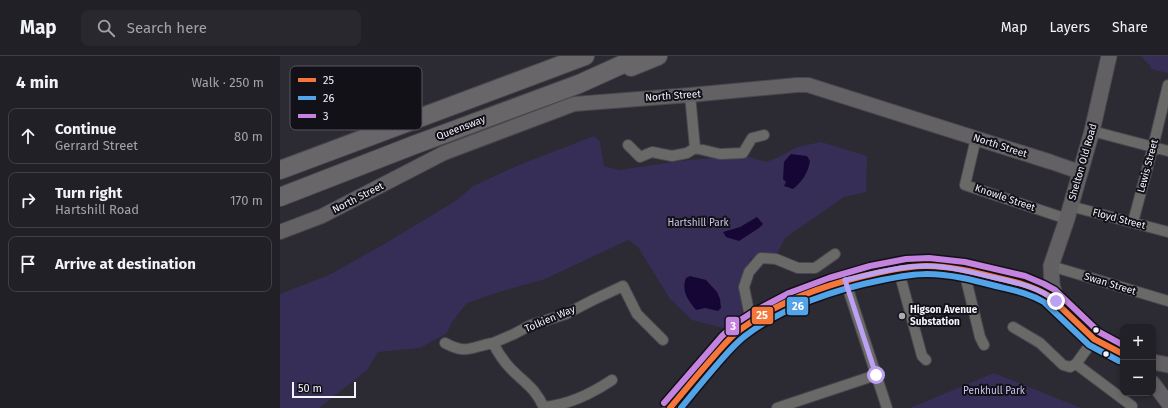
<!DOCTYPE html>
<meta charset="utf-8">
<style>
:root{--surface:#212026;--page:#29282e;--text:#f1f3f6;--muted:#a2a3a7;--line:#3e3e43}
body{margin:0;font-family:"Fira Sans",sans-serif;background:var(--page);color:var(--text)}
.controls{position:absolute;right:12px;bottom:12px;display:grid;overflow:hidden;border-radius:8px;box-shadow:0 2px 6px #0003}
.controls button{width:36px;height:36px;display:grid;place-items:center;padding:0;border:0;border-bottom:1px solid var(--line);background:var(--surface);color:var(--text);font:20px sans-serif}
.scale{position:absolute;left:12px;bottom:10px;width:64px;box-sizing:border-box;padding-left:4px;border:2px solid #f3f2fd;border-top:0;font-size:11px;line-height:14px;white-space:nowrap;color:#f3f2fd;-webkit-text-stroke:3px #121118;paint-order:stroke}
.stop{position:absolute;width:12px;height:12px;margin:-9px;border:3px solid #bca0f2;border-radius:50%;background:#fff}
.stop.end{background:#bca0f2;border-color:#fff;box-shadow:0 1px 4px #0008}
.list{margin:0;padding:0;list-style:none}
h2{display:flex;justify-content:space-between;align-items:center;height:52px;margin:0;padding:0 16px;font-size:17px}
h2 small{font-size:13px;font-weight:400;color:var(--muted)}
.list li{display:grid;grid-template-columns:26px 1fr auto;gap:12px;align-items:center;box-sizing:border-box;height:56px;margin:0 8px 8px;padding:0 8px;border:1px solid var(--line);border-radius:8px}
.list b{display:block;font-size:15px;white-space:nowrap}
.list p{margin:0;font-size:13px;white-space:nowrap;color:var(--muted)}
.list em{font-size:13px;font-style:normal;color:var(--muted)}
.icon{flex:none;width:22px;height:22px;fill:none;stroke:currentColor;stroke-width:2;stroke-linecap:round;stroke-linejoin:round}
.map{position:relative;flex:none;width:888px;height:352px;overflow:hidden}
header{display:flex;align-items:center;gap:24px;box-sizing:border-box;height:56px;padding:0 20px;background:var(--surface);border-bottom:1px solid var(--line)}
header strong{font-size:19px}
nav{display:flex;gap:22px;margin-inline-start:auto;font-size:14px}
.search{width:280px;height:36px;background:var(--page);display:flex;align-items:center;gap:10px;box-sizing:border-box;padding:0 14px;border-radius:8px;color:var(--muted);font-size:15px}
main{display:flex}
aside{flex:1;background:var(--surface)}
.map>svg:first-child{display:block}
.green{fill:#372e57}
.water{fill:#160635}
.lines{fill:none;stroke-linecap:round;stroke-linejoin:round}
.street-casing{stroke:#49474e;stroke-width:12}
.secondary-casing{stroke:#49474e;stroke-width:16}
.primary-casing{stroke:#49474e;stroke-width:17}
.highway-casing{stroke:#49474e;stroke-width:20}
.street{stroke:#696968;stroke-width:10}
.secondary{stroke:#636163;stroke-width:14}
.primary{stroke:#626062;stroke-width:15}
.highway{stroke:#686668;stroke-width:18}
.bus-1-casing{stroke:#121118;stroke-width:9}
.bus-2-casing{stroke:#121118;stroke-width:9}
.bus-3-casing{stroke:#121118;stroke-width:9}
.bus-1{stroke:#f5763a;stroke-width:6}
.bus-2{stroke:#53a3e8;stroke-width:6}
.bus-3{stroke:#c483df;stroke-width:6}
.route{stroke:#bca0f2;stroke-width:5}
.poi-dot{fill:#adacb6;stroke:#121118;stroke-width:1.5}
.bus-dot{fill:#f3f2fd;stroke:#121118;stroke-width:1.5}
.labels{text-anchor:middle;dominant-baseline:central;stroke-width:4;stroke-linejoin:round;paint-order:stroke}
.street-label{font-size:10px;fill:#f3f2fd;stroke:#121118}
.park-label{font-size:10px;fill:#cbc5ee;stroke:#121118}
.poi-label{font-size:10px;font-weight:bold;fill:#f3f2fd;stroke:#121118;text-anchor:start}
.key{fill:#121118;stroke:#56545d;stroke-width:1}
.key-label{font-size:11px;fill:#f3f2fd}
.line-badge{stroke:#121118;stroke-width:1.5}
.badge-label{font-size:11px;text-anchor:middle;font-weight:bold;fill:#fff}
</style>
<header>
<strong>Map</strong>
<div class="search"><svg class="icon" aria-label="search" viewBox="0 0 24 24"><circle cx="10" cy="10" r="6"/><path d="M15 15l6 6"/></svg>Search here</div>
<nav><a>Map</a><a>Layers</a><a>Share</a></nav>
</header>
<main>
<aside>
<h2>4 min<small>Walk · 250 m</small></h2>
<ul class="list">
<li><svg class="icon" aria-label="ahead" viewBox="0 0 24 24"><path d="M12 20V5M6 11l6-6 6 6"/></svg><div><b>Continue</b><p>Gerrard Street</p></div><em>80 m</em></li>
<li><svg class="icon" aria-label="right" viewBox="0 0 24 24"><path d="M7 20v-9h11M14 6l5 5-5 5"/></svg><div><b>Turn right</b><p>Hartshill Road</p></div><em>170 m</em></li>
<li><svg class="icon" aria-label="arrive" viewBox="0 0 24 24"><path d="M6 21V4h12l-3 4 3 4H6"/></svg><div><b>Arrive at destination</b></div></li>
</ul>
</aside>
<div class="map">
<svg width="888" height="352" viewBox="0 0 888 352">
<rect width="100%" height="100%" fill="#2c2a32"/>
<path class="green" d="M861,0H888V17L871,13V11Z
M314,80L320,86L324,110L339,114L400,105L463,99L486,106L499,101L517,91L541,86L587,100L586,136L564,141L505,182L497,198L471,202L458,229L463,259L451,274L412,264L390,243L358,191L348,184L265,223L219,236L187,247L172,266L167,277L140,292L98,296L87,314L39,352H0V238L49,219L106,187L177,144L193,130L239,109Z
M714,317L801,352H630Z"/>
<path class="water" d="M511,98L527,100L530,105C528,117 522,126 513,133L504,130L506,126L503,123L504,106Z
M477,161L483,168L479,172L459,185L446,181L443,176L460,171Z
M410,220L426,224L437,236L440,243L441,252L438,255L425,252L416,254C408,244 401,235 406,222Z"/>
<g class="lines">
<g class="street-casing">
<path id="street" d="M410,39L415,92
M812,75L888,95
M696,82L685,129L787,163
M348,89L360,101L372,96L392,100L407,97L415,92
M415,92L440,98L463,97L472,82L484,79
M790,150L888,176
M853,166L873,91L888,29
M771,210L888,245
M618,212L642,300L646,304
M684,215L700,281L704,289
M565,224L607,352
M471,266L464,231L469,216L481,202L496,203L518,212H535L555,198
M733,271L760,287L783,309L790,311L796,308L852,350
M165,287C187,299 190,291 213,287
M796,308L814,283
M264,351C289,349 311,338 332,324
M264,352C256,333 246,328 232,314C224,306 218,297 213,287L234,278L251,269L286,258L313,244L343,230L357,258L383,284
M497,352L596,319"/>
</g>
<g class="secondary-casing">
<path id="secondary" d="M0,176L42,160L164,97L294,48L410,39L517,29H528L771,106L800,116
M873,327L888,347"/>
</g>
<g class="primary-casing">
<path id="primary" d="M776,245L772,228L771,210L787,163L812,75L829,0
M873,306L888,309
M390,352C412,327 432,300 456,277C469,266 485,258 500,250C534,234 569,222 606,215C619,212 634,210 648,210C680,211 711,221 743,228L761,235L769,240L814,283L843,298"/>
</g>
<g class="highway-casing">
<path id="highway" d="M351,11L378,0
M0,114L305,0
M0,141L134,89L299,28L361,0"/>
</g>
<use href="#street" class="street"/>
<use href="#secondary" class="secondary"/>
<use href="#primary" class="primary"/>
<use href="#highway" class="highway"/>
<g class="bus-1-casing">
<path id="bus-1" d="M390,352C405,334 420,316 435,299C443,290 451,280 461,273C500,244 554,226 601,216C616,213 631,210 646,210C670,210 694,216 718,222C736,226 753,230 769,240L814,283L843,298"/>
</g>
<g class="bus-2-casing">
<path id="bus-2" d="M401,352C414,336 428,319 442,303C449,295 457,286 465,280C503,251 556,233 602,224C617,221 632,218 647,218C670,218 693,224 716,230C732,234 749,237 764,246L809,289L839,305"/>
</g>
<g class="bus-3-casing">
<path id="bus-3" d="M384,347L442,280L456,267L473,256L509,237L549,222L590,210L626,203L649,202L685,206L745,220L764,228L775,234L819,276L843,289"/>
</g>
<use href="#bus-1" class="bus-1"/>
<use href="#bus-2" class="bus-2"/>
<use href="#bus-3" class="bus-3"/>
</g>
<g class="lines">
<path class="route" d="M596,319L565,224C592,218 619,210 647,210C670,210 694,217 716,222C738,227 758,231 776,245"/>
</g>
<circle class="poi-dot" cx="622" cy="260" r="4"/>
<g class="bus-dot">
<circle cx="816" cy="274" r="3.5"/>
<circle cx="826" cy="298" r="3.5"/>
</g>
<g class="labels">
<g class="street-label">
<text transform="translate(393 40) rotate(-4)">North Street</text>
<text transform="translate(181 72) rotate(-21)">Queensway</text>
<text transform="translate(720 90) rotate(18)">North Street</text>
<text transform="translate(803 106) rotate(-74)">Shelton Old Road</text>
<text transform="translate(868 110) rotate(-75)">Lewis Street</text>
<text transform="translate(78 142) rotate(-27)">North Street</text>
<text transform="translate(725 142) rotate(19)">Knowle Street</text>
<text transform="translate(839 163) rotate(15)">Floyd Street</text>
<text transform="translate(830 228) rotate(17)">Swan Street</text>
<text transform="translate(270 263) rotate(-23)">Tolkien Way</text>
</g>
<g class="park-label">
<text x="418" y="167">Hartshill Park</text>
<text x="714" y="335">Penkhull Park</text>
</g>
<g class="poi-label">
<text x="630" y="254">Higson Avenue<tspan x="630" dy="12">Substation</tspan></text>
</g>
</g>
<rect x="10" y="10" width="132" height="64" rx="6" class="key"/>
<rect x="18" y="22" width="18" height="4" fill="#f5763a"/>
<rect x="18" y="40" width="18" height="4" fill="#53a3e8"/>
<rect x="18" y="58" width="18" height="4" fill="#c483df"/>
<g class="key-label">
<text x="43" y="28">25</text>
<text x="43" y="46">26</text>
<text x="43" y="64">3</text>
</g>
<g class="line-badge">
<rect x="506" y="240" width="23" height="20" rx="4" fill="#53a3e8"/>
<rect x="471" y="250" width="23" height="19" rx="4" fill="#f5763a"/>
<rect x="445" y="260" width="15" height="20" rx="4" fill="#c483df"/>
</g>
<g class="badge-label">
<text x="518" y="254">26</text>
<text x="482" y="263">25</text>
<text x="453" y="274">3</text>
</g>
</svg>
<div class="controls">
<button>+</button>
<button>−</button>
</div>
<div class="scale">50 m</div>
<div class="stop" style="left:596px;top:319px"></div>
<div class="stop end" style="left:776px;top:245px"></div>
</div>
</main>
